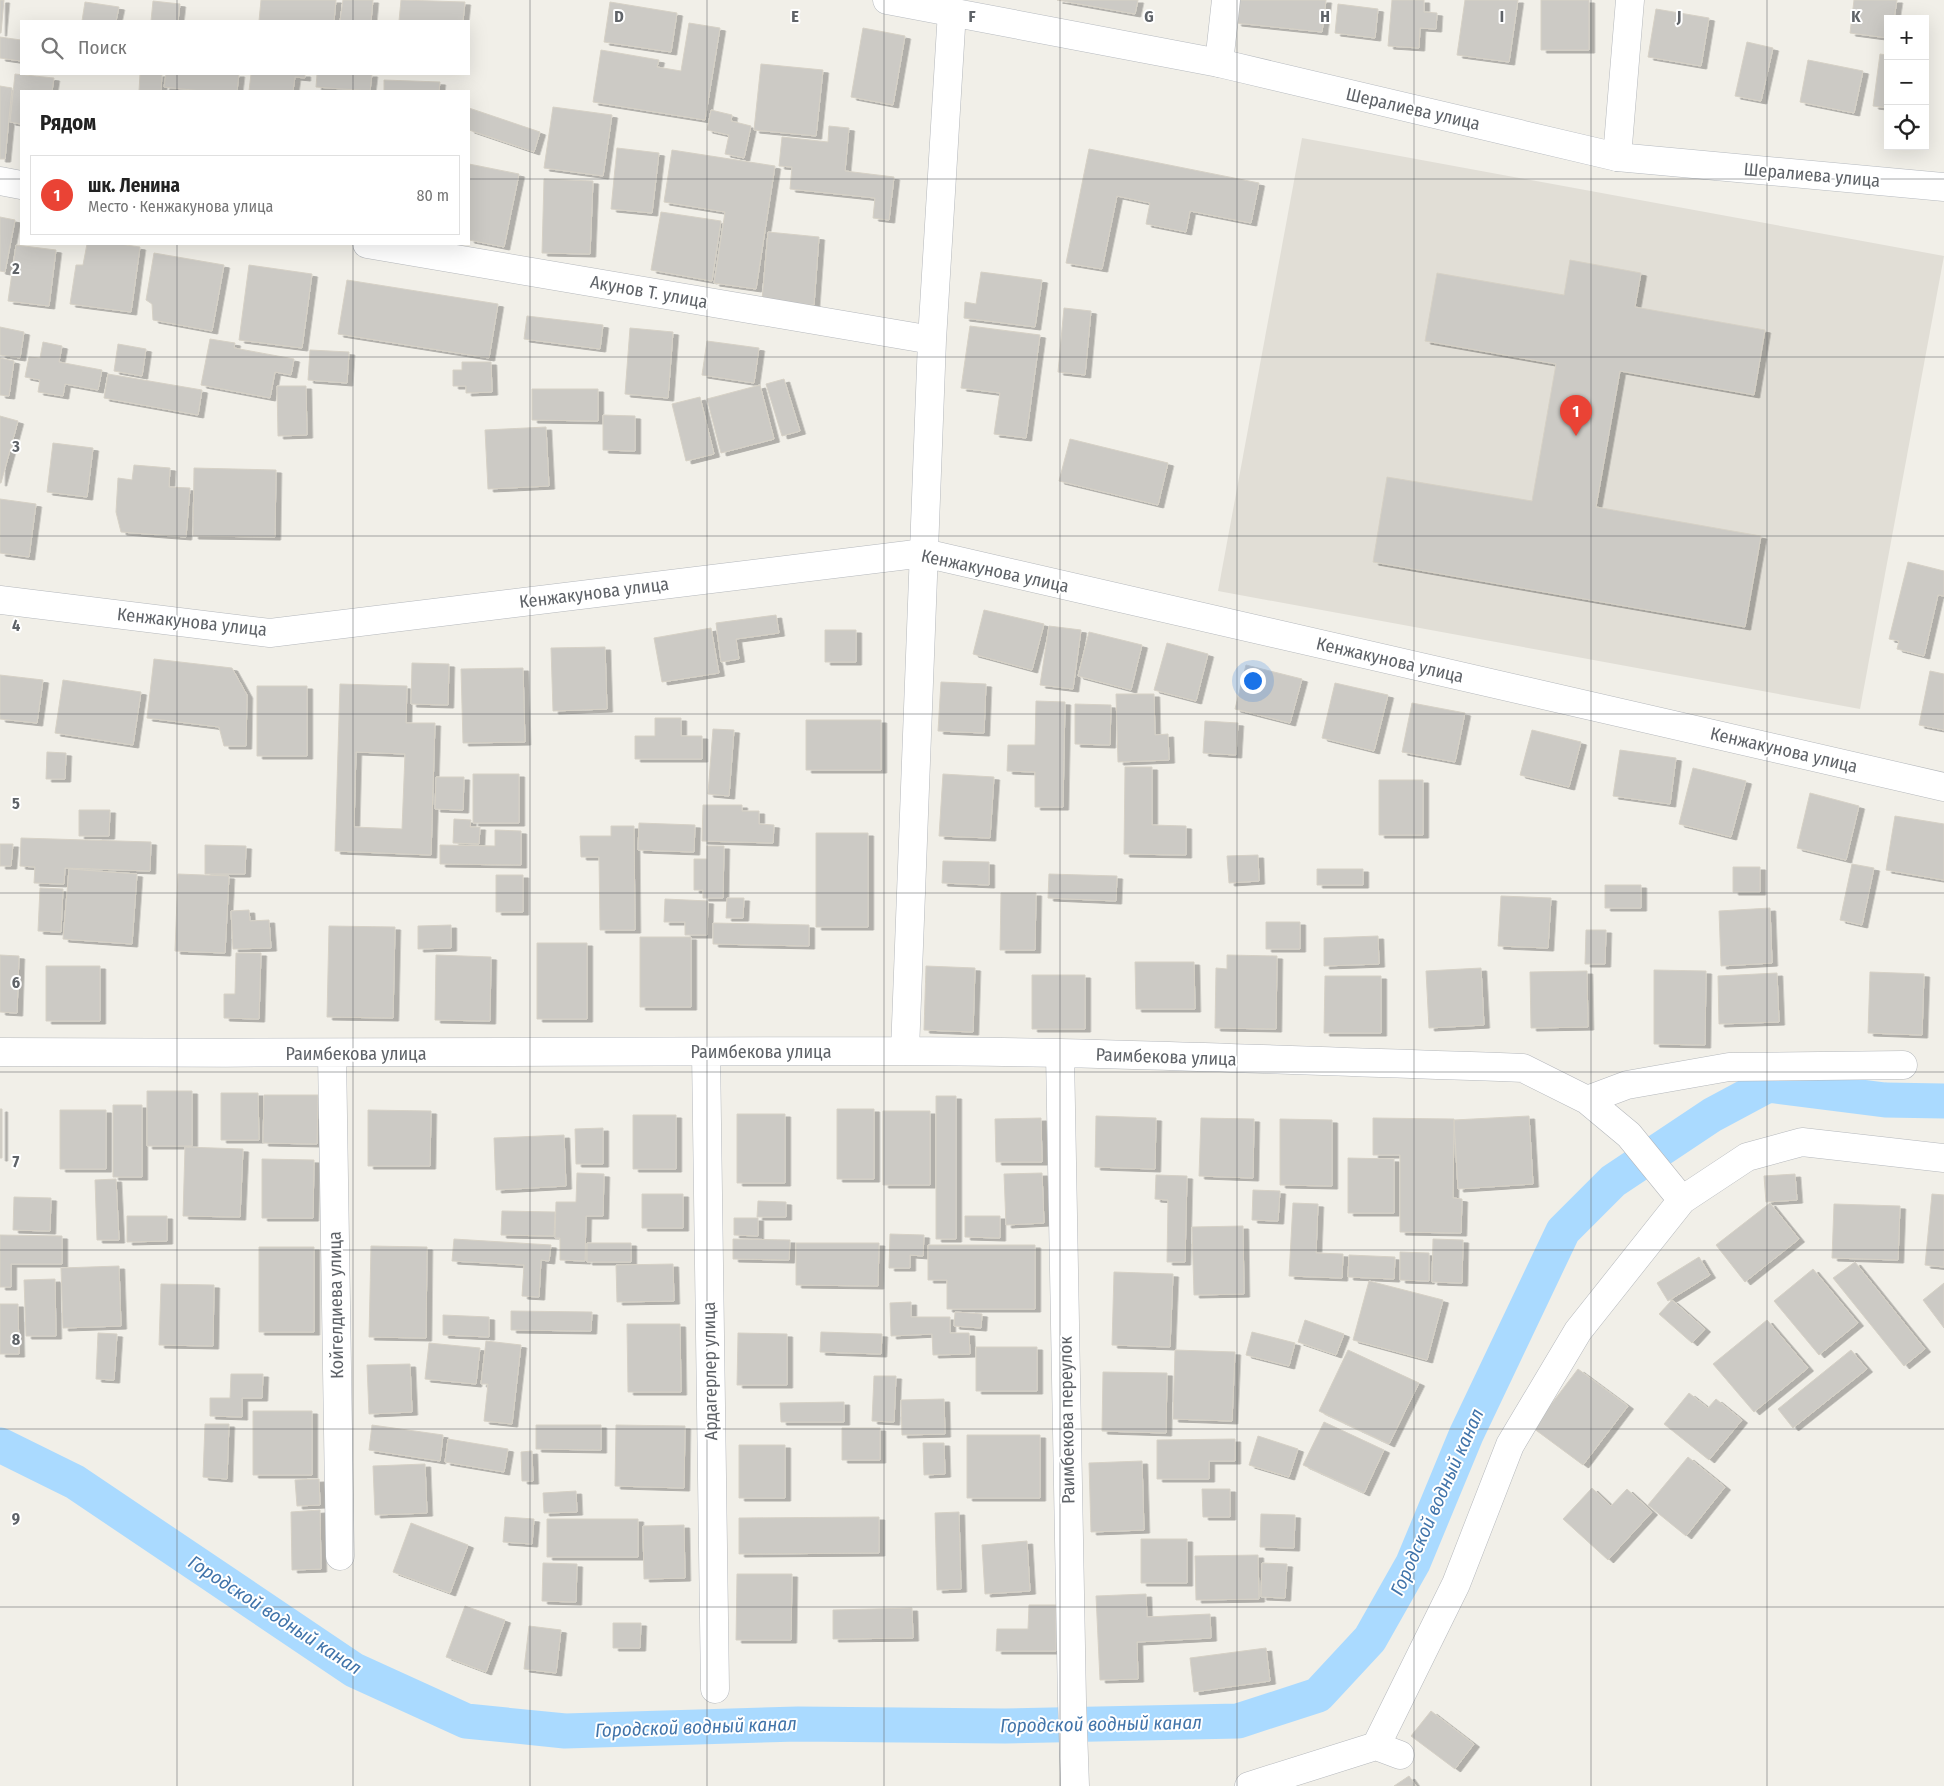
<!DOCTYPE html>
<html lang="ru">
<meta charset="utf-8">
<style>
:root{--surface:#fff;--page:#f6f6f6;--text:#222;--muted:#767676;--line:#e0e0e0;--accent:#ea4335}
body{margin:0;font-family:"Fira Sans Condensed",sans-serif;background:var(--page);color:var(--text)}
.controls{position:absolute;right:15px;top:15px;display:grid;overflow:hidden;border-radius:0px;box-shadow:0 5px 20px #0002}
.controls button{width:45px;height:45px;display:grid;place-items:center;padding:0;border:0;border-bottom:1px solid var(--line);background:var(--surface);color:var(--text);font:25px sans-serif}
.you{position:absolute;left:1252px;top:680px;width:18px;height:18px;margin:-12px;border:4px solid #fff;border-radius:50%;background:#1a73e8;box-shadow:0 0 0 8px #1a73e833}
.badge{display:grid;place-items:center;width:32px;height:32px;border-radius:50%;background:var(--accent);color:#fff;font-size:16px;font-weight:700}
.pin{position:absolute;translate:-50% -41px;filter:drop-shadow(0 1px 2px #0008)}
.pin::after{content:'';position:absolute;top:26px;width:18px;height:15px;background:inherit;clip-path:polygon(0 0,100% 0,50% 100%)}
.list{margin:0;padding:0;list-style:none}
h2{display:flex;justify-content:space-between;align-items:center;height:65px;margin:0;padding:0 20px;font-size:21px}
h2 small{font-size:16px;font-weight:400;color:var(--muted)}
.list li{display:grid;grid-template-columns:32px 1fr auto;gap:15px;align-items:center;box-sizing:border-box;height:80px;margin:0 10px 10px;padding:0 10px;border:1px solid var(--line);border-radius:0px}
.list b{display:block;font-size:19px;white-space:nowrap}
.list p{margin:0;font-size:16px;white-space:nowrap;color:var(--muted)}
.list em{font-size:16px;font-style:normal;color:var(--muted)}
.icon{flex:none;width:28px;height:28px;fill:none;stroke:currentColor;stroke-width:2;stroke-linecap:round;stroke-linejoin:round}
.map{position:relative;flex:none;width:1944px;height:1786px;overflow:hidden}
.search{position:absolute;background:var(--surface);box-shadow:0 5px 20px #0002;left:20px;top:20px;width:450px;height:55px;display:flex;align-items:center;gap:12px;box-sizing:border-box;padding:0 18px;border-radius:0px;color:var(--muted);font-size:19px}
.panel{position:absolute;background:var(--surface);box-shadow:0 5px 20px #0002;left:20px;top:90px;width:450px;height:155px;border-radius:0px}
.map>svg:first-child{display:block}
.education{fill:#e1ded6}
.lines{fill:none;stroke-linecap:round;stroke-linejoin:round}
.canal{stroke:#aadaff;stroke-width:35}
.building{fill:#cccac5;stroke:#d6d1c6;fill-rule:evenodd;filter:url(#shadow)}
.street-casing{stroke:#b5b8bc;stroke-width:29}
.secondary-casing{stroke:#b6babf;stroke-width:29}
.street{stroke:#fff;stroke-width:28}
.secondary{stroke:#fff;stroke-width:28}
.grid{fill:none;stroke:#5f6368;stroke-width:1;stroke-opacity:0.55}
.labels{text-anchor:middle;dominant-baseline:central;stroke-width:4;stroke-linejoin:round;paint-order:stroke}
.street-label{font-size:18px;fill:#5f6368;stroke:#fff}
.water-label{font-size:19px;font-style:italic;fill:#4174aa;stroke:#fff}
.grid-label{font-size:16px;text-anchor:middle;font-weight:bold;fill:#5f6368;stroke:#fff;stroke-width:4;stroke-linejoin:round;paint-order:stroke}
</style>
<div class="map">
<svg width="1944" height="1786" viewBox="0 0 1944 1786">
<defs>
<filter id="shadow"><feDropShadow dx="5.5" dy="3" stdDeviation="0" flood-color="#0004"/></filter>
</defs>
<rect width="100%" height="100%" fill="#f1efe8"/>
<path class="education" d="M1302,138L1944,256L1860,709L1218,591Z"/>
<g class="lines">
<path class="canal" d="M0,1445L75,1482L354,1670L466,1721L565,1731L798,1724L1005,1726L1238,1721L1318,1695L1370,1639L1413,1563L1466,1435L1563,1231L1613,1181L1712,1115L1768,1085L1885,1100L1944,1101"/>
</g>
<path class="building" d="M0,0H4L1,33H0Z
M261,0H336L334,21H259Z
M343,0H373L371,21H340Z
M401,0L465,2L463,21H399Z
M1057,0H1138L1135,14Z
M1239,0H1326L1322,32L1236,23Z
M1392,0H1424V12L1437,13L1436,29L1420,28L1419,48L1388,46Z
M1465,0H1518L1509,62L1457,55Z
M1541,0H1589V50H1541Z
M1854,0H1897L1894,19H1888V38L1850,33Z
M153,1L180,4L178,21H151Z
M85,2L119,7L116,21H82Z
M610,2L677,13L671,52L604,42Z
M1338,4L1378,9L1375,38L1335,33Z
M1656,9L1709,18L1701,66L1648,57Z
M689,23L720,28L705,120L593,102L601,50L659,60L657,67L681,71Z
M863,28L905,36L893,105L851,97Z
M0,37L21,40V61L0,58Z
M1747,42L1773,48L1761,101L1735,96Z
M1880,54L1888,55V108L1873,106Z
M1808,60L1863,71L1854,113L1800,102Z
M761,64L823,70L816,136L754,130Z
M15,74L54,78L52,91H21V124L10,122Z
M140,74H162L161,91H139Z
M166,74H239L237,91H202L164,87Z
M251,74H305V78L295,77L293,91H249Z
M317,74H372L370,91L316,87Z
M384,80L440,82L439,91H384Z
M0,86L12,88L5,159H0Z
M553,107L612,115L603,176L544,168Z
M469,108L540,132L534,152L469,130Z
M711,110L732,115L731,121L751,126L744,158L725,154L729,135L707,130Z
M829,126L849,128L845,171L894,177L889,220L873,218L875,198L790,189L792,167L779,166L782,137L828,142Z
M617,148L659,153L652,213L611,209Z
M1089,149L1259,183L1251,223L1190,211L1186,232L1146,224L1150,203L1117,196L1102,269L1066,263Z
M672,150L775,166L756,289L714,283L725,212L664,202Z
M469,164L519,174L504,247L469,240Z
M544,179L593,181L590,254L542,253Z
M661,212L721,221L712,281L651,270Z
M0,217L15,220L5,272L0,271Z
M768,232L819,237L814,305L762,300Z
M87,244H119L140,247L131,312L70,304L76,265H83Z
M16,245L56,250L49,306L8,301Z
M154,253L224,265L212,331L153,320L152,304L146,300Z
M1570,260L1641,273L1635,307L1765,330L1754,395L1620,371L1596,507L1761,536L1745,627L1373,562L1387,477L1532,501L1556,364L1425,341L1437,273L1564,295Z
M249,265L312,274L302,348L239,340Z
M981,272L1042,280L1035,327L964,318L965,302L976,304Z
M347,280L498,304L489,358L338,334Z
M1064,308L1091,311L1085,375L1058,372Z
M527,316L603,325L600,349L524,339Z
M970,326L1040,335L1026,438L994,434L1000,393L961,388Z
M0,327L24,332L20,358L0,355Z
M630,328L673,332L668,398L625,394Z
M210,339L235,343L234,348L294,359L291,375L275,372L270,398L201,385Z
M707,341L759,348L754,383L702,375Z
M43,342L62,346L59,362L102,370L98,390L65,384L63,396L38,392L40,380L25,377L29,357L40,358Z
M118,344L146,349L142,376L114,371Z
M310,350L349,352L347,383L308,380Z
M0,358L14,361L9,396L0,395Z
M462,362H491L492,392L466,393V386H453V370H462Z
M108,374L202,390L198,415L104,398Z
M784,379L800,431L782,436L766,384Z
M760,385L774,439L721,453L707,399Z
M277,386H306L307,435L278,436Z
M532,389H598V421L532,420Z
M700,397L714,454L686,461L672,404Z
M603,415L635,416V451L603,450Z
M0,416L18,421L1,483H0Z
M546,427L549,486L488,489L485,430Z
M1070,439L1168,463L1158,505L1059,481Z
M53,443L93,448L87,497L47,492Z
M134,465L170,468L169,487L190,488L186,537L121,532L116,512L118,478L132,480Z
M194,468L276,470L275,537L193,536Z
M0,499L36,504L29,557L0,553Z
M1908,562L1944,571V596L1938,595L1924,656L1897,649L1899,641L1889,639Z
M984,610L1044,624L1032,670L973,654Z
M776,615L779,633L736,639L739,659L721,662L716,623Z
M1049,626L1081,630L1073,689L1040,685Z
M711,628L719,673L662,682L654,638Z
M825,630H856V662H825Z
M1089,632L1142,645L1131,690L1078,676Z
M1167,643L1208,654L1196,701L1154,690Z
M605,647L607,709L553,711L551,648Z
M154,659L232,668L247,695L246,746H224L219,727L147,718Z
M412,663L449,664L448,705L411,704Z
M1246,665L1302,679L1290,723L1235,709Z
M523,668L525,742L463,743L461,669Z
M1930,671L1944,674V730L1919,725Z
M0,675L43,680L37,723L0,719Z
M63,680L141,692L133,745L55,733Z
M941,682L986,684L984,733L938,731Z
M1335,683L1388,695L1374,751L1322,738Z
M340,684L407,686L406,723H435L431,855L335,851ZM356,752L405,754L402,829L354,827Z
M257,686H307V756H257Z
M1116,694H1154L1155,735L1168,734L1169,760L1118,762Z
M1036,701L1065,702L1063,807H1035V772L1007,771L1008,745H1035Z
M1412,703L1465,713L1455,762L1402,752Z
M1075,704L1111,705L1110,745L1075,744Z
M655,718H681V736H702V759H635V736H655Z
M806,720H881V770H806Z
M1205,721L1238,723L1236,755L1203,753Z
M713,729L734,730L729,796L708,794Z
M1532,730L1581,742L1569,787L1520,775Z
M1620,750L1676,758L1670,804L1613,796Z
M47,752L66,753L65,779H46Z
M1125,767H1152V825L1186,826V855L1124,854Z
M1693,768L1746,781L1731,837L1679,824Z
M473,774H519V823H473Z
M943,774L994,777L990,838L939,836Z
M436,777H464L463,810L435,809Z
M1379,780H1423V835H1379Z
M1810,793L1859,806L1846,860L1797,848Z
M703,805H742V811H759V824L774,825L773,843L702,841Z
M79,810H110L109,836H79Z
M1895,816L1944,824V880L1886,870Z
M454,819L471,820L470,827H480L479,844L453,843Z
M639,823L695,825L694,852L638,850Z
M611,826H634L635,930H600L599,857H581L580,836H611Z
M495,830L521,831V865L440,864V845L495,846Z
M816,833H868V927H816Z
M21,838L151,842L150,871L65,868L64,884L34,883L35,867L20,866Z
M0,844H13L11,866H0Z
M205,845L246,846L245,874H205Z
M707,846H724L723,898H703V890H694V859H707Z
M1258,855L1259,881L1229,883L1227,856Z
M943,861L989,862V885L942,883Z
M1852,864L1874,868L1862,925L1840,920Z
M1733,867H1760V892H1733Z
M69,869L137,874L132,944L63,939Z
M1317,869H1363V885H1317Z
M178,874L229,876L225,953L175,951Z
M1049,874L1117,876L1116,901L1048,898Z
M496,875H523V912H496Z
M1605,885H1641V908H1605Z
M40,888L63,889L61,932L38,931Z
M1001,893H1036L1035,950H1000Z
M1501,896L1551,898L1548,948L1498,946Z
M727,898H744L743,918H726Z
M665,899L708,901L707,935H685V922H664Z
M1770,908L1772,963L1721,966L1719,911Z
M249,910L250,921L269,920L271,948L233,949L231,911Z
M1266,922H1300V949H1266Z
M713,923L809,925V946L713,944Z
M451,925V948L418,949V926Z
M329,926L395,927L393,1018L327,1017Z
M1586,930H1606L1605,964H1585Z
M1378,936L1379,964L1324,966V938Z
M640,937H691V1007H640Z
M537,943H587V1019H537Z
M236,953H261L259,1019L224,1018V994H235Z
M0,955L19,956L17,1013L0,1012Z
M436,955L491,957L490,1021L435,1020Z
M1227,955L1277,956L1276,1029L1215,1028L1216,968L1227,969Z
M1135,962H1194L1195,1009H1136Z
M46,966H100V1021H46Z
M926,966L975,968L973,1032L924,1030Z
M1481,968L1484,1025L1429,1028L1426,971Z
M1654,970L1706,971L1705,1045L1654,1044Z
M1587,971L1588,1027L1531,1028L1530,972Z
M1870,972L1924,974L1922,1035L1868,1033Z
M1777,973L1779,1022L1719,1024L1718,976Z
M1032,975H1085V1029H1032Z
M1325,976H1381V1033H1324Z
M147,1091H192V1146H147Z
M221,1093H258L259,1140H221Z
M264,1095H318L317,1144L263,1143Z
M936,1096H956V1239H936Z
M113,1105H142V1177H113Z
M0,1109H2V1158H0Z
M837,1109H874V1179H837Z
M60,1110H106V1169H60Z
M368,1110L431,1111L430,1166H368Z
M883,1111H930V1185H883Z
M737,1114H785V1183H737Z
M633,1115H676V1169H633Z
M1096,1116L1156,1118L1155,1169L1095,1167Z
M1529,1116L1533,1184L1458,1189L1454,1120Z
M1041,1118L1042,1162H996L995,1119Z
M1201,1118L1254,1119L1253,1178L1199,1176Z
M1373,1118L1454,1119L1453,1198L1462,1199L1461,1233L1400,1232V1155H1373Z
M1280,1119L1332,1120V1186L1280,1185Z
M603,1128V1164H576L575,1129Z
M564,1135L566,1186L496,1190L494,1138Z
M185,1147L243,1149L240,1217L183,1216Z
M1348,1158L1394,1159V1213H1348Z
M262,1159L314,1160L313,1218H262Z
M577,1173L604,1174L603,1216H586L585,1261L560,1260V1238H555L556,1202H576Z
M1042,1173L1044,1223L1006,1225L1004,1174Z
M1795,1174L1797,1200L1766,1202L1764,1176Z
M1156,1175L1187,1176L1185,1262H1167L1168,1200L1155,1199Z
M116,1179L119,1240H97L95,1180Z
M1253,1190L1280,1191L1278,1221L1252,1220Z
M642,1194H683V1228H642Z
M1932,1194L1944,1195V1267L1925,1265Z
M14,1197L51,1198L50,1231L13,1230Z
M758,1201L786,1202V1217H757Z
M1293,1203L1318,1204L1316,1253L1343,1254L1342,1278L1289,1276Z
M1770,1203L1799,1239L1745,1282L1716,1245Z
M1834,1204L1900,1206L1898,1260L1832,1258Z
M502,1211L555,1212L554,1236L501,1235Z
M127,1216H167V1241L127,1242Z
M965,1216H1000V1238L965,1237Z
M734,1218H758V1236L734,1235Z
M1243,1226L1244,1294L1194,1295L1192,1227Z
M890,1234L924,1235L923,1256L910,1255V1268H889Z
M0,1235L62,1236V1264H11V1287H0Z
M454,1239L551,1245L549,1261L541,1260L539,1297L522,1296L524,1265L452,1261Z
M733,1239L790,1240L789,1260L733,1259Z
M1433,1239L1463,1240L1462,1283L1432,1282Z
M587,1243H631V1262H587Z
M796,1243H879L878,1286L796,1285Z
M928,1245H1035V1309H947V1280H928Z
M371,1246L427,1247L426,1338L369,1337Z
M259,1247H314V1332H259Z
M1400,1252L1429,1253V1281L1400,1280Z
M1349,1255L1395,1257L1394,1279L1348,1277Z
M1699,1257L1710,1275L1668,1301L1657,1283Z
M1855,1262L1925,1349L1904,1366L1833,1278Z
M673,1264L674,1301L617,1302L616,1265Z
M119,1266L121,1326L63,1328L61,1268Z
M1813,1269L1858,1323L1819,1355L1774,1301Z
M1114,1272L1173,1274L1170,1347L1112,1345Z
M55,1279L56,1336H26L24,1280Z
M1369,1281L1443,1300L1427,1360L1353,1340Z
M1944,1283V1328L1923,1300Z
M161,1284L214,1285L213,1346L159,1345Z
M1672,1300L1705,1329L1692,1343L1659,1314Z
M911,1302V1317H950V1333H969L970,1354L933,1355L932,1334L891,1336L890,1303Z
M0,1304H18L19,1354H0Z
M511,1311L592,1312L591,1331L511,1330Z
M955,1312L982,1314L981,1328L954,1326Z
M443,1315L489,1317V1337L443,1335Z
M1305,1320L1344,1334L1336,1355L1298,1342Z
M1767,1320L1808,1368L1754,1412L1713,1364Z
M627,1324H680L681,1392H628Z
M821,1332L882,1334L881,1354L820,1352Z
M1252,1332L1295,1343L1289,1366L1246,1355Z
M98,1333L117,1334L114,1380L96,1379Z
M738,1333L787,1334V1385H737Z
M486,1341L521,1345L512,1424L484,1421L488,1384H481Z
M429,1343L480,1348L476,1384L425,1379Z
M976,1347H1037V1391H976Z
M1175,1350L1235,1352L1232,1421L1173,1419Z
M1348,1350L1419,1383L1389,1444L1319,1411Z
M1851,1350L1867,1369L1793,1428L1778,1409Z
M410,1364L412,1412L369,1414L367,1365Z
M1578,1369L1628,1406L1583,1465L1533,1428Z
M1103,1372L1167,1373L1166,1433L1102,1431Z
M231,1374H263L262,1398H242V1417L210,1416V1398H230Z
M874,1376H896L894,1422L872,1421Z
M1689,1393L1708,1408L1716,1399L1742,1420L1709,1460L1664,1424Z
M944,1399L945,1434L902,1435L901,1400Z
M844,1402V1422H781L780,1403Z
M253,1411H312V1475H253Z
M1324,1422L1384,1450L1364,1493L1303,1465Z
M205,1424H229L227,1479L203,1477Z
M372,1425L443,1435L440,1461L369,1450Z
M536,1425H601V1450L536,1449Z
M616,1425L685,1426L684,1488L615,1486Z
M842,1428H880V1460H842Z
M967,1435H1040V1498H967Z
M1258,1436L1298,1449L1289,1477L1249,1465Z
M448,1439L508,1449L504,1472L445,1462Z
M1235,1439V1461H1209V1479H1157V1440Z
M923,1443H944L945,1474L924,1475Z
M739,1445H785V1498H739Z
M532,1451L533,1481H522L521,1452Z
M1688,1457L1725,1487L1686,1536L1648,1505Z
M1142,1461L1144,1530L1091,1532L1089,1463Z
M425,1464L427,1513L375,1515L373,1466Z
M319,1479L320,1505L297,1506L295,1480Z
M1592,1488L1611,1506L1627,1489L1652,1512L1608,1560L1563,1519Z
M1202,1489H1230V1517H1203Z
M576,1491L577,1512L544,1513L543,1493Z
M320,1510L321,1569L292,1570L291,1512Z
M959,1512L961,1589L937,1590L935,1513Z
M1261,1514L1295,1515L1294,1548L1260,1547Z
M505,1517L534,1519L532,1544L503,1542Z
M879,1517V1553L739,1554V1518Z
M547,1519H638V1557H547Z
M411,1523L468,1545L450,1593L393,1572Z
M684,1525L685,1578L644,1579L643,1526Z
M1141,1539H1187V1583H1141Z
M1027,1541L1030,1591L985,1594L982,1545Z
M1258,1555L1259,1599L1196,1600L1195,1556Z
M543,1563L577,1564L576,1602L542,1601Z
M1262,1563L1287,1564L1285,1598L1261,1597Z
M737,1574H792L791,1640H736Z
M1146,1594L1147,1617L1210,1614L1211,1638L1137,1642L1138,1679L1100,1680L1096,1596Z
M1029,1605H1056V1651H996L997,1629H1028Z
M465,1606L505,1620L486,1672L446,1657Z
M912,1608L913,1638L833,1639V1610Z
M613,1623H641L640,1648H613Z
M529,1626L561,1630L556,1673L524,1669Z
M1266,1648L1270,1681L1194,1692L1190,1658Z
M1431,1711L1474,1744L1455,1769L1411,1736Z
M1409,1776L1416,1786H1394Z"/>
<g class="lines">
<g class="street-casing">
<path id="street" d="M1219,63L1226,0
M1617,157L1630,0
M0,181L21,185
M367,244L932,340
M0,600L270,633L924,553L1944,787
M905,1051L932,340L952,11
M0,1052C301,1054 602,1051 903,1051C1110,1052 1316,1061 1523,1068L1587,1100L1629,1135L1682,1200
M706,1052L715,1689
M332,1054L340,1556
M1060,1054L1072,1701L1075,1786
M1587,1100L1627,1085L1729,1067L1903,1065
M1376,1746L1456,1584L1510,1445L1578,1331L1682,1200L1747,1157L1802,1142L1944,1158
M1249,1786L1376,1746L1400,1755"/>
</g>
<g class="secondary-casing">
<path id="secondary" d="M887,0L1219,63L1617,157L1944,187"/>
</g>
<use href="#street" class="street"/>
<use href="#secondary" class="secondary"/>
</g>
<path class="grid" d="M177,0V21M353,0V21M530,0V1786M707,0V1786M884,0V1786M1060,0V1786M1237,0V1786M1414,0V1786M1591,0V1786M1767,0V1786M177,74V91M353,74V91M0,179H21M469,179H1944M177,244V1786M353,244V1786M0,357H1944M0,536H1944M0,714H1944M0,893H1944M0,1072H1944M0,1250H1944M0,1429H1944M0,1607H1944"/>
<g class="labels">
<g class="street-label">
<text transform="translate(1413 109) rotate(13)">Шералиева улица</text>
<text transform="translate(1812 175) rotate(5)">Шералиева улица</text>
<text transform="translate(649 292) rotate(10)">Акунов Т. улица</text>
<text transform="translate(995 571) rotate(12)">Кенжакунова улица</text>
<text transform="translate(594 593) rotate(-7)">Кенжакунова улица</text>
<text transform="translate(192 622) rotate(6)">Кенжакунова улица</text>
<text transform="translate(1390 660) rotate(13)">Кенжакунова улица</text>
<text transform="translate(1784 750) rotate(13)">Кенжакунова улица</text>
<text x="761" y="1052">Раимбекова улица</text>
<text x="356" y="1054">Раимбекова улица</text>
<text transform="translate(1166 1057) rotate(2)">Раимбекова улица</text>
<text transform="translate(336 1305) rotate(-91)">Койгелдиева улица</text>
<text transform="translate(710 1371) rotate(-91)">Ардагерлер улица</text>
<text transform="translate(1067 1420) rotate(-91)">Раимбекова переулок</text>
</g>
<g class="water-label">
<text transform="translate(1437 1502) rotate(-66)">Городской водный канал</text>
<text transform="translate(275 1615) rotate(33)">Городской водный канал</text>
<text transform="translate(1101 1724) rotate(-1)">Городской водный канал</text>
<text transform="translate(696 1727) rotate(-2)">Городской водный канал</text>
</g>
</g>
<g class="grid-label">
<text x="619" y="22">D</text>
<text x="795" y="22">E</text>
<text x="972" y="22">F</text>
<text x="1149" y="22">G</text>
<text x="1325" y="22">H</text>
<text x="1502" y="22">I</text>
<text x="1679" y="22">J</text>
<text x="1856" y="22">K</text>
<text x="16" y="274">2</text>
<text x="16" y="452">3</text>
<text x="16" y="631">4</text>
<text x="16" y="809">5</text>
<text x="16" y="988">6</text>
<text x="16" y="1167">7</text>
<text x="16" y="1345">8</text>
<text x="16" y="1524">9</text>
</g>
</svg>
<div class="controls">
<button>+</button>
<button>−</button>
<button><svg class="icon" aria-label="locate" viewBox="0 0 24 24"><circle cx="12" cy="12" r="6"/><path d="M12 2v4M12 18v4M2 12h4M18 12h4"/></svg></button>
</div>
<div class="you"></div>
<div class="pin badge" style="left:1576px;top:436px">1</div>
<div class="search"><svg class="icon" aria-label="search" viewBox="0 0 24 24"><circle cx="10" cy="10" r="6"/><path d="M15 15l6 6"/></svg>Поиск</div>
<section class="panel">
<h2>Рядом<small></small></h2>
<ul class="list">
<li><span class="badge">1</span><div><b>шк. Ленина</b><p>Место · Кенжакунова улица</p></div><em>80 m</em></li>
</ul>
</section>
</div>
